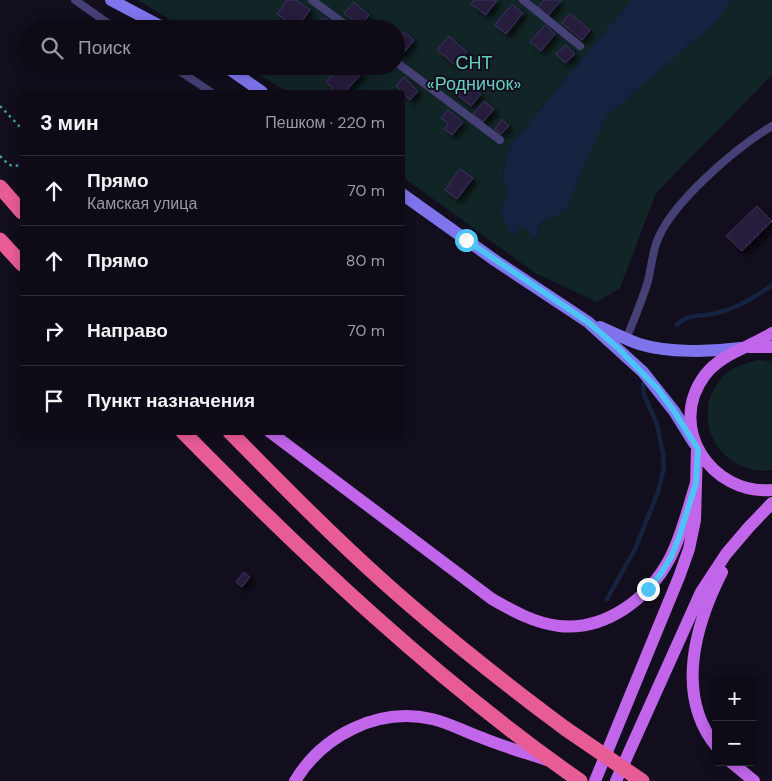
<!DOCTYPE html>
<html lang="ru">
<meta charset="utf-8">
<style>
:root{--surface:#0e0a16;--page:#17131f;--text:#f1f3f6;--muted:#9b9aa1;--line:#2e2b35}
body{margin:0;font-family:"DM Sans",sans-serif;background:var(--page);color:var(--text)}
.controls{position:absolute;right:15px;bottom:15px;display:grid;overflow:hidden;border-radius:5px;box-shadow:0 2px 12px #0003}
.controls button{width:45px;height:45px;display:grid;place-items:center;padding:0;border:0;border-bottom:1px solid var(--line);background:var(--surface);color:var(--text);font:25px sans-serif}
.stop{position:absolute;width:15px;height:15px;margin:-11px;border:4px solid #4fc3f7;border-radius:50%;background:#fff}
.stop.end{background:#4fc3f7;border-color:#fff;box-shadow:0 1px 5px #0008}
.list{margin:0;padding:0;list-style:none}
h2{display:flex;justify-content:space-between;align-items:center;height:65px;margin:0;padding:0 20px;font-size:21px}
h2 small{font-size:16px;font-weight:400;color:var(--muted)}
.list li{display:grid;grid-template-columns:32px 1fr auto;gap:15px;align-items:center;box-sizing:border-box;height:70px;padding:0 20px;border-top:1px solid var(--line)}
.list b{display:block;font-size:19px;white-space:nowrap}
.list p{margin:0;font-size:16px;white-space:nowrap;color:var(--muted)}
.list em{font-size:16px;font-style:normal;color:var(--muted)}
.icon{flex:none;width:28px;height:28px;fill:none;stroke:currentColor;stroke-width:2;stroke-linecap:round;stroke-linejoin:round}
.map{position:relative;flex:none;width:772px;height:781px;overflow:hidden}
.search{position:absolute;background:var(--surface);box-shadow:0 2px 12px #0003;left:20px;top:20px;width:385px;height:55px;display:flex;align-items:center;gap:12px;box-sizing:border-box;padding:0 18px;border-radius:28px;color:var(--muted);font-size:19px}
.panel{position:absolute;background:var(--surface);box-shadow:0 2px 12px #0003;left:20px;top:90px;width:385px;height:345px;border-radius:5px}
.map>svg:first-child{display:block}
.green{fill:#122526}
.water{fill:#152340}
.lines{fill:none;stroke-linecap:round;stroke-linejoin:round}
.stream{stroke:#152340;stroke-width:4.5}
.building{fill:#251d3b;stroke:#3f3264;filter:url(#shadow)}
.path{stroke:#3da0a0;stroke-width:2.5;stroke-dasharray:2.5 4;stroke-linecap:butt}
.lane{stroke:#454075;stroke-width:8}
.secondary{stroke:#7f74ec;stroke-width:12}
.primary{stroke:#c166ea;stroke-width:12}
.highway{stroke:#e85c96;stroke-width:15}
.highway-bridge{stroke:#e85c96;stroke-width:15}
.route{stroke:#4fc3f7;stroke-width:6}
.labels{text-anchor:middle;dominant-baseline:central;stroke-width:4;stroke-linejoin:round;paint-order:stroke}
.park-label{font-size:18px;fill:#67cebb;stroke:#120e1d}
</style>
<div class="map">
<svg width="772" height="781" viewBox="0 0 772 781">
<defs>
<filter id="shadow"><feDropShadow dx="4.5" dy="4.5" stdDeviation="2.5" flood-color="#0009"/></filter>
</defs>
<rect width="100%" height="100%" fill="#120e1d"/>
<path class="green" d="M138,0H631L511,145C504,159 501,177 507,192C503,206 506,223 513,236L521,226L526,228L535,241C541,211 548,226 566,209L606,117L717,21L732,0H772V75L656,193L620,288L597,302L535,273L403,177L402,92H287L245,66H396V29H185Z
M759,360L772,361V470C716,477 685,410 727,373C736,365 748,363 759,360Z"/>
<path class="water" d="M631,0H732L717,21L606,117L566,209C548,226 540,211 535,241L526,228L521,227L513,236C500,212 499,219 507,192C501,177 504,160 511,145Z"/>
<g class="lines">
<path class="stream" d="M677,325C687,313 699,317 713,314C735,309 755,298 772,285
M607,599L635,549L658,492L664,467L663,454L657,424L644,395L643,384"/>
</g>
<path class="building" d="M287,0H296L310,10L297,28L277,14Z
M474,0H497L486,15L471,4Z
M544,0H561L548,16L538,7Z
M354,2L369,15L360,26L344,13Z
M512,4L523,13L506,34L495,25Z
M570,13L590,30L582,40L562,23Z
M323,17L338,27L337,29H315Z
M545,25L555,34L541,51L530,42Z
M404,32L414,40L402,55L396,51V42Z
M449,36L467,52L455,65L437,50Z
M566,45L575,54L565,63L556,54Z
M339,66H354L362,73L345,92H334L330,90L332,88L326,82Z
M404,77L418,91L410,100L396,86Z
M453,81L465,91L470,85L481,94L471,106L448,88Z
M484,101L494,109L483,122L473,114Z
M448,110L463,122L452,135L444,129L448,124L441,118Z
M502,119L509,126L501,134L495,129Z
M460,169L473,178L457,199L445,190Z
M757,206L772,221L742,251L726,236Z
M244,572L250,577L242,587L236,582Z"/>
<g class="lines">
<path class="path" d="M0,106L22,129
M0,156L9,165L22,166"/>
<path class="lane" d="M75,0L116,29
M312,0L351,29
M523,0L580,46
M396,62L500,140
M172,66L211,92
M626,339C634,320 642,301 648,281C651,269 652,256 656,244C669,204 736,148 772,126"/>
<path class="secondary" d="M111,0L166,29
M225,66L262,92
M402,194L496,261L588,322L643,372L674,411L694,443
M600,327C613,333 626,339 639,344C669,353 710,352 741,348"/>
<path class="primary" d="M772,333C749,348 722,353 705,375C666,427 711,495 772,490
M749,347H772
M270,432L492,599C513,611 534,623 559,626C606,631 649,598 670,558C682,535 688,508 696,483
M716,746C675,695 695,625 722,572
M731,762L754,781
M295,781C323,735 378,707 432,719C450,723 467,733 485,739C505,747 526,753 547,760
M595,781L679,577L689,549L695,520L697,449
M616,781L701,592L726,554L749,527L772,503"/>
<path class="highway" d="M0,187L22,212
M0,240L22,264
M183,432C307,558 436,680 580,781
M230,432C290,493 351,555 417,611C465,652 515,691 566,729"/>
<path class="highway-bridge" d="M566,729L642,781"/>
</g>
<g class="lines">
<path class="route" d="M466,240L588,322L618,348L657,388L674,411L698,449L696,483L679,537L671,557L660,575L648,589"/>
</g>
<g class="labels">
<g class="park-label">
<text x="474" y="63">СНТ<tspan x="474" dy="21">«Родничок»</tspan></text>
</g>
</g>
</svg>
<div class="controls">
<button>+</button>
<button>−</button>
</div>
<div class="stop" style="left:466px;top:240px"></div>
<div class="stop end" style="left:648px;top:589px"></div>
<div class="search"><svg class="icon" aria-label="search" viewBox="0 0 24 24"><circle cx="10" cy="10" r="6"/><path d="M15 15l6 6"/></svg>Поиск</div>
<section class="panel">
<h2>3 мин<small>Пешком · 220 m</small></h2>
<ul class="list">
<li><svg class="icon" aria-label="ahead" viewBox="0 0 24 24"><path d="M12 20V5M6 11l6-6 6 6"/></svg><div><b>Прямо</b><p>Камская улица</p></div><em>70 m</em></li>
<li><svg class="icon" aria-label="ahead" viewBox="0 0 24 24"><path d="M12 20V5M6 11l6-6 6 6"/></svg><div><b>Прямо</b></div><em>80 m</em></li>
<li><svg class="icon" aria-label="right" viewBox="0 0 24 24"><path d="M7 20v-9h11M14 6l5 5-5 5"/></svg><div><b>Направо</b></div><em>70 m</em></li>
<li><svg class="icon" aria-label="arrive" viewBox="0 0 24 24"><path d="M6 21V4h12l-3 4 3 4H6"/></svg><div><b>Пункт назначения</b></div></li>
</ul>
</section>
</div>
